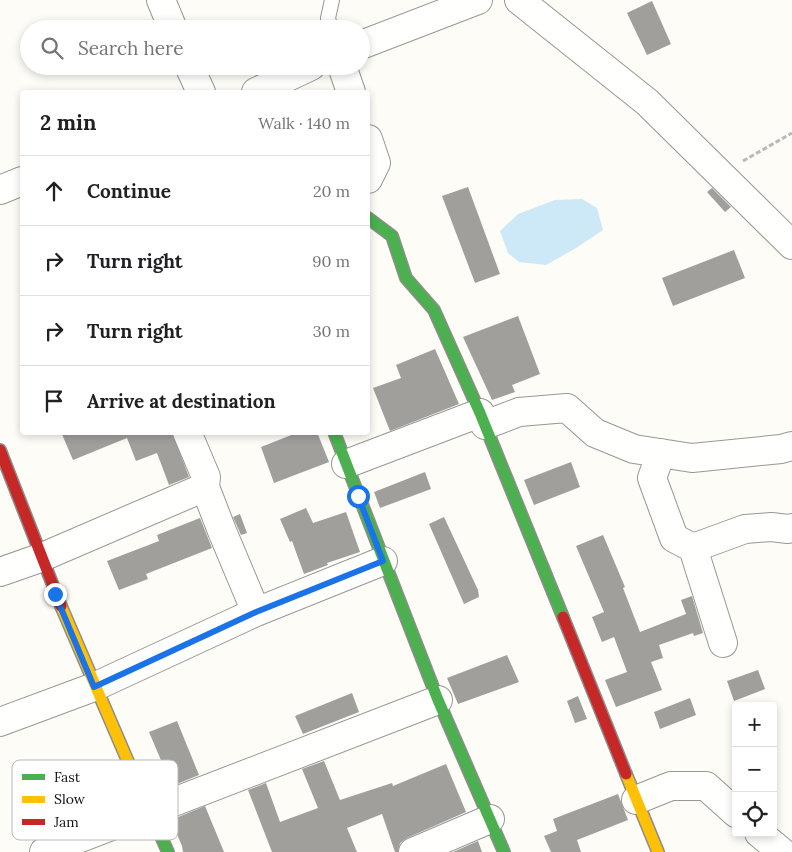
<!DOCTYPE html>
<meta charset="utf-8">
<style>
:root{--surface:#fff;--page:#f6f6f6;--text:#202124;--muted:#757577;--line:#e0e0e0}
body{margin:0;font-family:Lora,serif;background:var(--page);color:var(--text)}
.controls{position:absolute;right:15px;bottom:15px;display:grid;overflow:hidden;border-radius:5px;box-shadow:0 2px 8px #0003}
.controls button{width:45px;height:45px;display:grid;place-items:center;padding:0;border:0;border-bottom:1px solid var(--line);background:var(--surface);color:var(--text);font:25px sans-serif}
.stop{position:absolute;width:15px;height:15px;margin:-11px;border:4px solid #1a73e8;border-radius:50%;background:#fff}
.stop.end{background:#1a73e8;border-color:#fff;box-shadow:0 1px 5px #0008}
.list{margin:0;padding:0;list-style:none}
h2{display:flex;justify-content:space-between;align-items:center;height:65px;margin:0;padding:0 20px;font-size:21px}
h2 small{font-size:16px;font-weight:400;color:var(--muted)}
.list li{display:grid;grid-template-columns:32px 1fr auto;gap:15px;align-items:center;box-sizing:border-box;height:70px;padding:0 20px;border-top:1px solid var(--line)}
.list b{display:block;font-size:19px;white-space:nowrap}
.list em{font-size:16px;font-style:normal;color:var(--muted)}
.icon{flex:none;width:28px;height:28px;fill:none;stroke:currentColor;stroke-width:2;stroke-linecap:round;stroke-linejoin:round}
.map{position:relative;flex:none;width:792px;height:852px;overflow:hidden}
.search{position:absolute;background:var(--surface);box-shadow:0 2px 8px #0003;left:20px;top:20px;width:350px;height:55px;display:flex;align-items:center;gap:12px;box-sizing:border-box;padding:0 18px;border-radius:28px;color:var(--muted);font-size:19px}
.panel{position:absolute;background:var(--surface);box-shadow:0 2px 8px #0003;left:20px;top:90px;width:350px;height:345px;border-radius:5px}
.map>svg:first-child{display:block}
.water{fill:#cde8f7}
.building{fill:#a19f9c}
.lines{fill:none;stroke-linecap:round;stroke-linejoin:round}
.lane-casing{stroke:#979795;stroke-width:16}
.street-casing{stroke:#979795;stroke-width:30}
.fast-casing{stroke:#8e8d8b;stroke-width:14}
.slow-casing{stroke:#8e8d8b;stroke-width:14}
.jam-casing{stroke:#8e8d8b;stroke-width:14}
.path{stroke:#b9b9b8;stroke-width:3;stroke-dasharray:5 2.5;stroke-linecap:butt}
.lane{stroke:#fffffe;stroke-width:14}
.street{stroke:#fffffe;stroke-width:28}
.fast{stroke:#4caf50;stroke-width:11}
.slow{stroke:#ffc107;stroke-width:11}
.jam{stroke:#c62828;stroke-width:11}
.route{stroke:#1a73e8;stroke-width:6}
.key{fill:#fff;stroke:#b8b8b8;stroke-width:1}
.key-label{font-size:14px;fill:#111}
</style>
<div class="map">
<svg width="792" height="852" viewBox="0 0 792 852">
<rect width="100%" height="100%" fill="#fdfcf7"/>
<path class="water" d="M582,199L597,208L603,230L576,248L546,265L519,262L508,253L500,231L518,214L555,200Z"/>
<path class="building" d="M652,1L671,44L647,55L627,13Z
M468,187L500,274L475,283L442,196Z
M712,188L731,207L725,212L707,192Z
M734,250L745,278L673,306L662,278Z
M518,316L540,374L512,385L515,392L492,400L463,337Z
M435,349L459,404L390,431L373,388L401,378L396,365Z
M61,432H172L189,477L169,485L157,453L136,461L127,438L73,460Z
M299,432H317L329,462L274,483L261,447Z
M571,462L580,487L534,505L524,480Z
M425,472L431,489L380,508L374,492Z
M306,508L313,523L346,512L360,552L327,563L328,565L304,574L292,541L290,542L280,519Z
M240,514L247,533L241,535L233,517Z
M444,517L478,590L479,597L464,604L429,524Z
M200,518L212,548L146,574L148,579L119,590L107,561L159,541L157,535Z
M603,535L625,587L623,588L640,632L686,614L681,600L692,596L703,633L694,636L693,633L659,645L663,658L651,662L662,690L616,707L605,680L627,672L614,637L602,642L592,617L604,612L576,546Z
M507,655L519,682L458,704L447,678Z
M758,670L765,689L734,701L727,681Z
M352,693L359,712L303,734L295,716Z
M578,696L587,719L575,723L567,701Z
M690,698L696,715L660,729L654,712Z
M177,721L199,775L172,786L149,732Z
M324,761L340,800L392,783L393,786L446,764L466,812L407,838L400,843L398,852H395L382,814L347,828L357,852H272L248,790L266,783L280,822L318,808L302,769Z
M618,794L628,820L577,840L581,852H551L544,836L557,831L553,819Z
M205,806L224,852H183L182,846L171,820Z
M478,841L482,852H453Z"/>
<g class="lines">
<g class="lane-casing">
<path id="lane" d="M331,29L328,18L332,0"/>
</g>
<g class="street-casing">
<path id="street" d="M161,0L173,29
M519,0L647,102L792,245
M361,45L478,0
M189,66L201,92
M342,66L351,92
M256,92L311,66
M368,139L376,163L368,179
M0,190L22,181
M485,425L519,412L567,408L595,433L634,449L692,458L781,449L792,446
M187,432L206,477L205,487L222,531L256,612
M661,453L652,478L674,538L693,548L723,643
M346,464L480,413
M693,548L745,529L771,527L788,529L792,528
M0,572L40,558L205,487
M0,722L94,687L256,612L383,561
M636,800L671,786H706L736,813
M759,833L782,852
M44,852L438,700
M413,852L490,819"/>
</g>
<g class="fast-casing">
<path id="fast" d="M368,218L392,236L406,278L434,310L480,413L563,617
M334,432L438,700L504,852
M139,787L168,852"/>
</g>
<g class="slow-casing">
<path id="slow" d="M61,606L139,787
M626,774L658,852"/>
</g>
<g class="jam-casing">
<path id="jam" d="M0,450L61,606
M563,617L626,774"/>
</g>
<path class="path" d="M743,161L792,133"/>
<use href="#lane" class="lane"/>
<use href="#street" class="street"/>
<use href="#fast" class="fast"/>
<use href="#slow" class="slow"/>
<use href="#jam" class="jam"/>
</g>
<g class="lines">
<path class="route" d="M55,594L94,687L256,612L383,561L358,496"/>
</g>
<rect x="12" y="760" width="166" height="80" rx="8" class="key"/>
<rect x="22" y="774" width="23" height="6" fill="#4caf50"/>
<rect x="22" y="796" width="23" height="7" fill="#ffc107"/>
<rect x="22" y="819" width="23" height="6" fill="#c62828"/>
<g class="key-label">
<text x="54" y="782">Fast</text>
<text x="54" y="804">Slow</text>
<text x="54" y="827">Jam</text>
</g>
</svg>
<div class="controls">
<button>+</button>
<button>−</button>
<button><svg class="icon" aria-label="locate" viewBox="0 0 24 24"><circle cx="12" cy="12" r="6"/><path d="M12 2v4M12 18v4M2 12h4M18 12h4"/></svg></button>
</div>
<div class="stop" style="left:358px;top:496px"></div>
<div class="stop end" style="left:55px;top:594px"></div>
<div class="search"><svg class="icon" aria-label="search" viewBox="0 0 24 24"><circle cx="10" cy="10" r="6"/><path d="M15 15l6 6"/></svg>Search here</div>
<section class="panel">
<h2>2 min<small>Walk · 140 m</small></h2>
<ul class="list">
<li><svg class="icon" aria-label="ahead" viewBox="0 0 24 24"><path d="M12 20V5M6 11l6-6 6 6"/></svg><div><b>Continue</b></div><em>20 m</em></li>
<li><svg class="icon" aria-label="right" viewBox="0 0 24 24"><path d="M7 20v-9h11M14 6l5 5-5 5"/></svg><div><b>Turn right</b></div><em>90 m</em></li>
<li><svg class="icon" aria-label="right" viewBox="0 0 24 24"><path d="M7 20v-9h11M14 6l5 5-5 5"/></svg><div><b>Turn right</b></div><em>30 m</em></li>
<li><svg class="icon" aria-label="arrive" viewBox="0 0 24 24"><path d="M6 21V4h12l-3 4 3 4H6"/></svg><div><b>Arrive at destination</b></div></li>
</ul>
</section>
</div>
